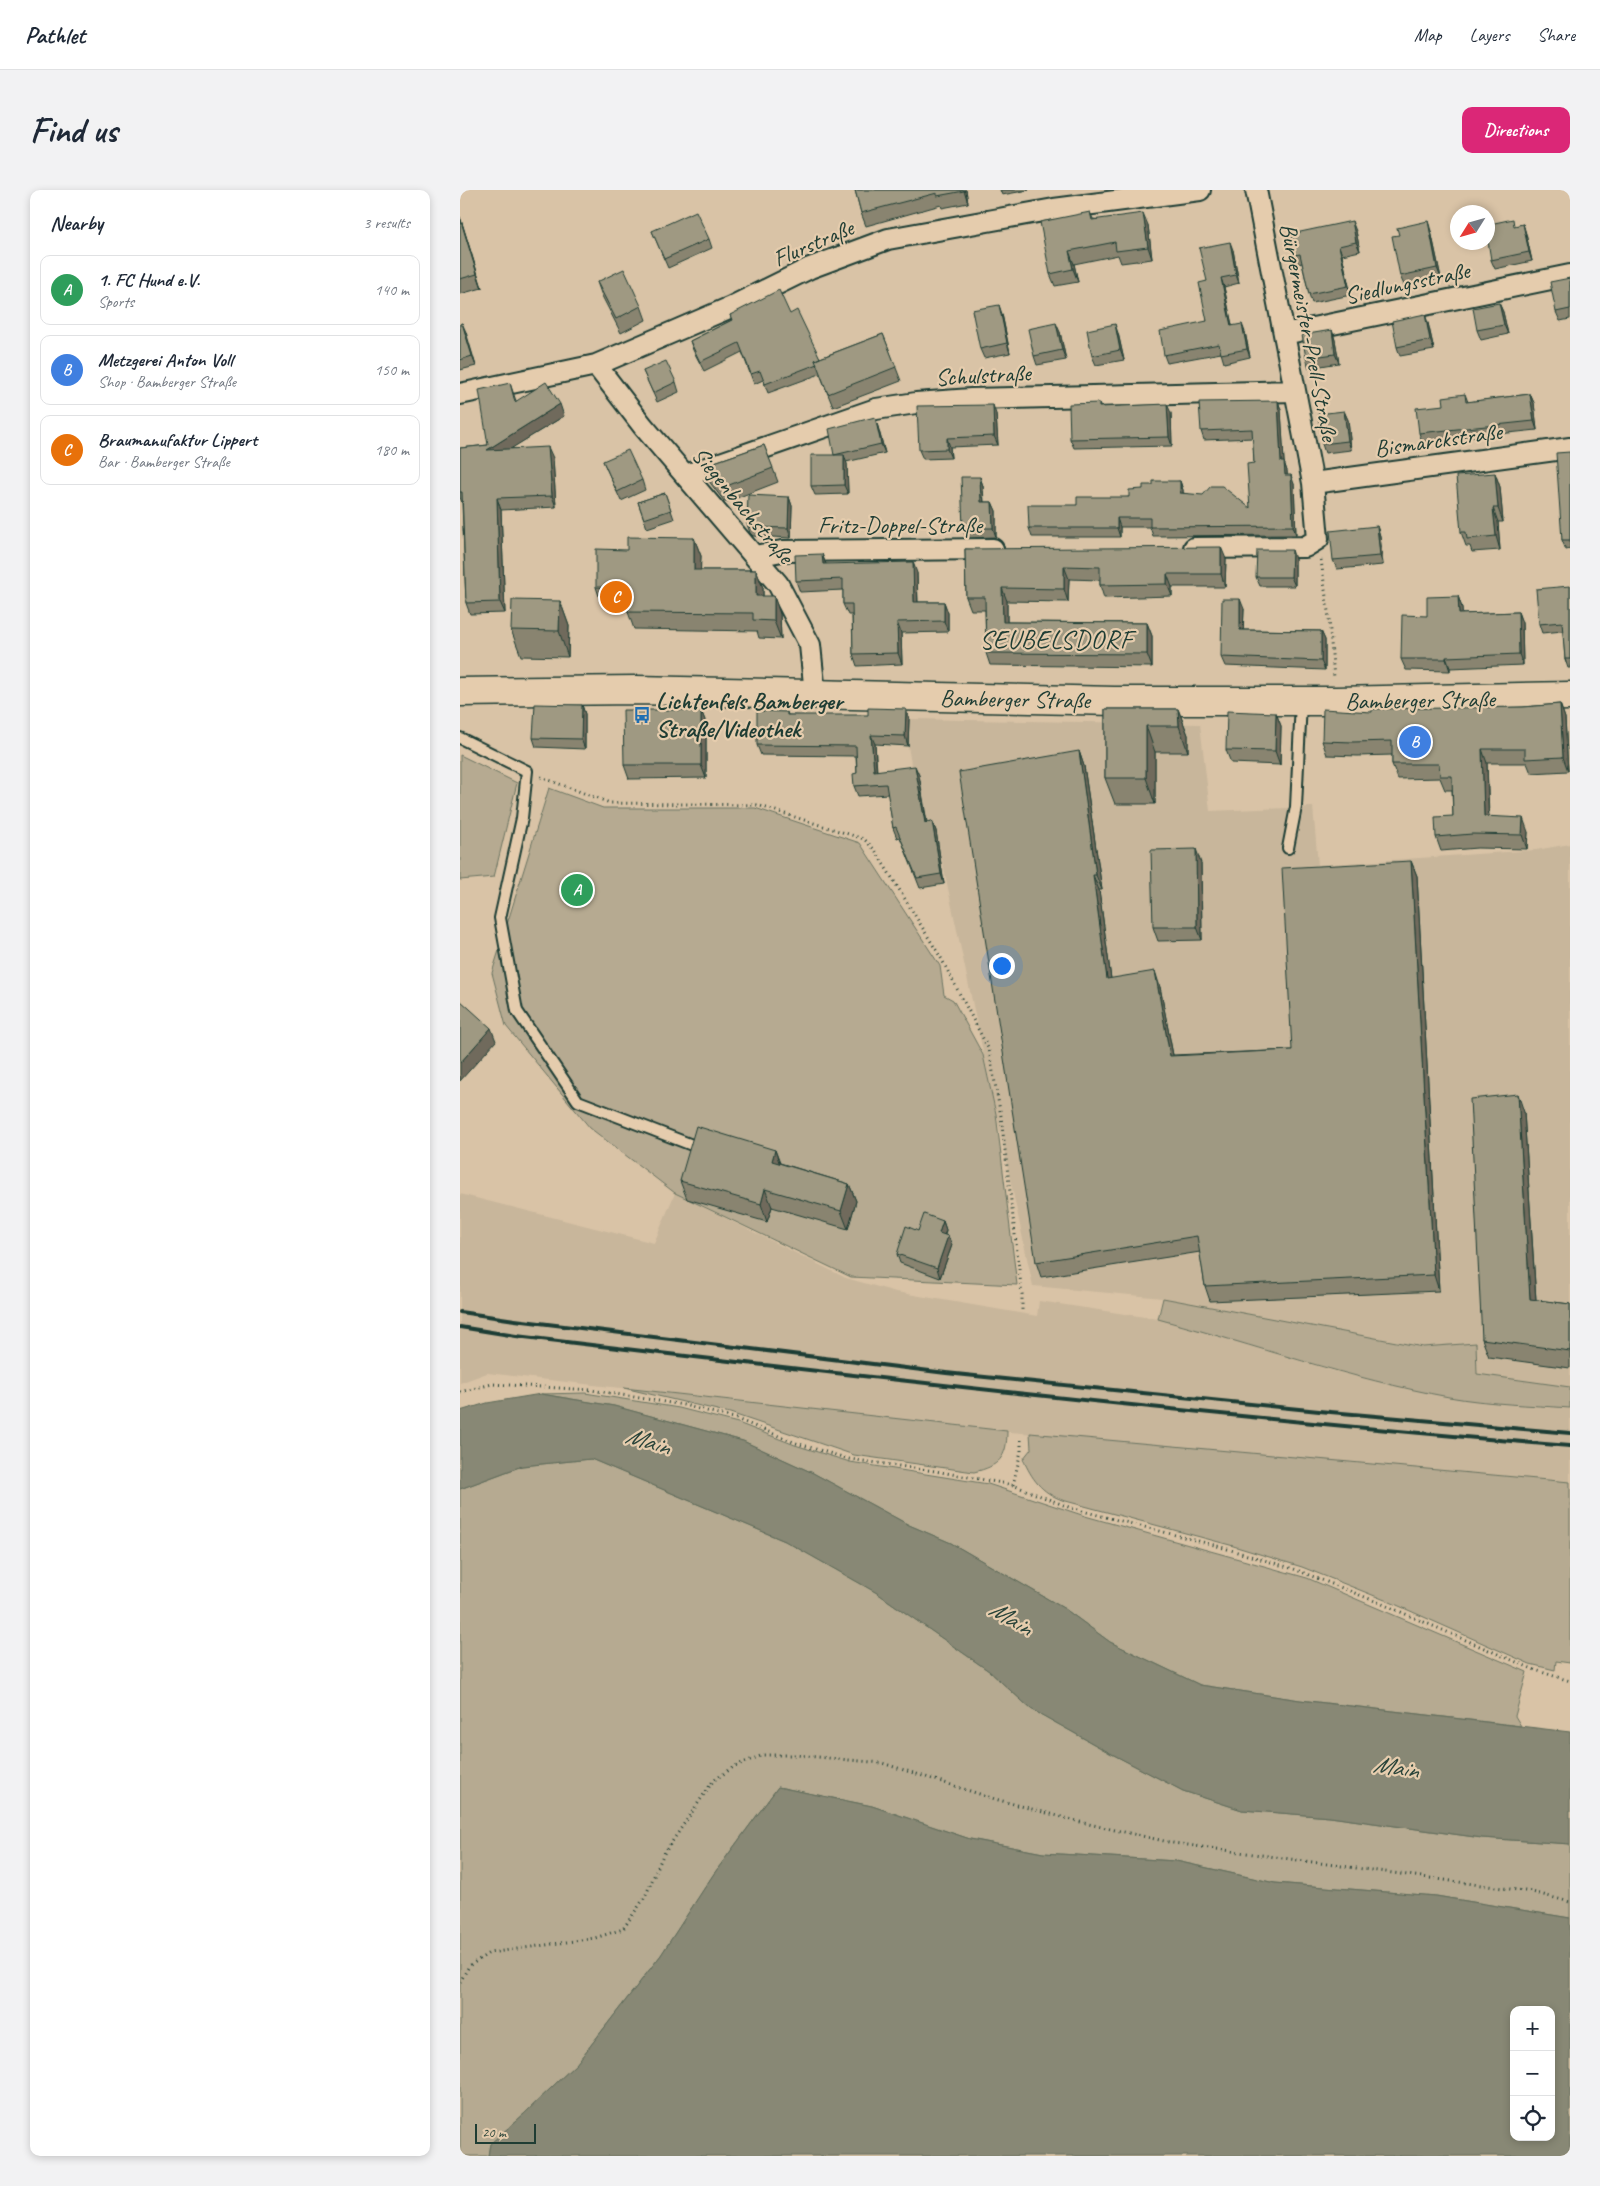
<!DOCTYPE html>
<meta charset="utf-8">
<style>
:root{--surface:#fff;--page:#f2f2f3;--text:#1f2937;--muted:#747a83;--line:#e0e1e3;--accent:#db2777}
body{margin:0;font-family:Caveat,sans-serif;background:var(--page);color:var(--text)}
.controls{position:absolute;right:15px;bottom:15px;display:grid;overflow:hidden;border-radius:10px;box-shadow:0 2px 8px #0003}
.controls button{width:45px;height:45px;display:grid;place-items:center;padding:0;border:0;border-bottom:1px solid var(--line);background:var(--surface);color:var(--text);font:25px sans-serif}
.compass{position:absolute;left:990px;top:15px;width:45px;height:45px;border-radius:50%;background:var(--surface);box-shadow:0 2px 8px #0003;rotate:233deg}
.scale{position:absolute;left:15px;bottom:12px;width:61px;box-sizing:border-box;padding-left:5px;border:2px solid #1f3d34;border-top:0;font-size:14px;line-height:18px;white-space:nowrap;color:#1f3d34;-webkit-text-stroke:4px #e5ccad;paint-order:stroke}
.you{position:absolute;left:541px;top:775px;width:18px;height:18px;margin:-12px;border:4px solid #fff;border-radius:50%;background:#1a73e8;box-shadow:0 0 0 8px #1a73e833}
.badge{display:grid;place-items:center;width:32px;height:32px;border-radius:50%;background:var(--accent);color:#fff;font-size:16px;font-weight:700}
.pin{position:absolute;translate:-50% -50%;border:2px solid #fff;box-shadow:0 1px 5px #0006}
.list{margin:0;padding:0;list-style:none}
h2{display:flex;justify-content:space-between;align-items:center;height:65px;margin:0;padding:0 20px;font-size:21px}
h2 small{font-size:16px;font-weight:400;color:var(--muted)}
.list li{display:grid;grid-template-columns:32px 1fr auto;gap:15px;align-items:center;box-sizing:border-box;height:70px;margin:0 10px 10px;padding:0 10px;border:1px solid var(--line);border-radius:10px}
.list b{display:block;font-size:19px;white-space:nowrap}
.list p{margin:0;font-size:16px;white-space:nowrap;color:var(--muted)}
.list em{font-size:16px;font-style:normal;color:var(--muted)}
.icon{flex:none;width:28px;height:28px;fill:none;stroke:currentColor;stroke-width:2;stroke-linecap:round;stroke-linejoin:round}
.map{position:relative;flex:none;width:1110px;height:1966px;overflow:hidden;border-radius:10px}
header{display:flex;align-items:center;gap:30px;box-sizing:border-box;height:70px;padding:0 25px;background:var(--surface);border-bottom:1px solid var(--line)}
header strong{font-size:24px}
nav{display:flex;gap:28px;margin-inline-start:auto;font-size:18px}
.intro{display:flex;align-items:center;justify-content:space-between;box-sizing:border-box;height:120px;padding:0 30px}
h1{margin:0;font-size:35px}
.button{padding:12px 22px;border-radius:10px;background:var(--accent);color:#fff;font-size:18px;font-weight:700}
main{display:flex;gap:30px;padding:0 30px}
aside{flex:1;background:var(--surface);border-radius:10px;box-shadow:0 2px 8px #0003}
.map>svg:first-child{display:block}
.built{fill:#c8b69b}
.green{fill:#b6aa91;stroke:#6a7462}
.water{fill:#888874;stroke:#5e6a5a;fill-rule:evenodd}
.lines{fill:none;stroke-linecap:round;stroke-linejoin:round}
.lane-casing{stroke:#1f3d34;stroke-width:14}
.street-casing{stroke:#1f3d34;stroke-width:24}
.secondary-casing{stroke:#1f3d34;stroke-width:31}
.path{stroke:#1f3d34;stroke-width:3;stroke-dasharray:1 4;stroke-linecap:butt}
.lane{stroke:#e5ccad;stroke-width:10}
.street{stroke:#e5ccad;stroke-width:20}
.secondary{stroke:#e5ccad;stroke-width:28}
.rail{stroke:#1f3d34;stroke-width:4}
.wall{fill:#898470;stroke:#1f3d34}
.shaded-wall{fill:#6f6b5b;stroke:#1f3d34}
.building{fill:#9f9982;stroke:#1f3d34}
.labels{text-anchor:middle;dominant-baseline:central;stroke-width:4.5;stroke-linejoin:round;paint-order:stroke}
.street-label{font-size:24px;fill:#1f3d34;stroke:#e5ccad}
.poi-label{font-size:24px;font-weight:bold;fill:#1f3d34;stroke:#e5ccad;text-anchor:start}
.water-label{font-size:25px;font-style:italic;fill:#2a443a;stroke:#e5ccad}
.quarter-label{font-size:26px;letter-spacing:1px;fill:#1f3d34;stroke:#e5ccad}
</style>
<header>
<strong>Pathlet</strong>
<nav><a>Map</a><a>Layers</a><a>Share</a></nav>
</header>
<div class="intro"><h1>Find us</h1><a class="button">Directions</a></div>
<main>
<aside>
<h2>Nearby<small>3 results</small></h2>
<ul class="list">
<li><span class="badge" style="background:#2e9e5b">A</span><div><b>1. FC Hund e.V.</b><p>Sports</p></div><em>140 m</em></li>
<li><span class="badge" style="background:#3f7fe0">B</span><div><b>Metzgerei Anton Voll</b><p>Shop · Bamberger Straße</p></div><em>150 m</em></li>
<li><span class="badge" style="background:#e8710a">C</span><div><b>Braumanufaktur Lippert</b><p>Bar · Bamberger Straße</p></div><em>180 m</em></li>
</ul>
</aside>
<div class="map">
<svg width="1110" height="1966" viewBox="0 0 1110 1966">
<rect width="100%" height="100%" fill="#d9c3a6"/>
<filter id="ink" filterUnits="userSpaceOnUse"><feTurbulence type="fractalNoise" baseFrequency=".02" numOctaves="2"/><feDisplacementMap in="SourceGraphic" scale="10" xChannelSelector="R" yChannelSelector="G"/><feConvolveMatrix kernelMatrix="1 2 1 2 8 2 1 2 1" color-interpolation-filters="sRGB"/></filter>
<g filter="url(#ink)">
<path class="built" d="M449,529L740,534L750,621L853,617L858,675L1076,660L1110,654V1197L1017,1184L1015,1153L963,1157L703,1108L573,1096L476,642L468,643L459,586H453L448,556Z
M215,1003L386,1088L436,1102L577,1126L579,1111L698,1129L753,1143L871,1180L990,1207L1110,1218V1292L551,1242L27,1183L0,1193V1004L194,1053Z"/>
<path class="green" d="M0,565L57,593L34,687L0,690Z
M89,598L143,618H295L400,653L480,776L484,805L493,810L523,865L536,924L557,1095L391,1087L215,1003L130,938L46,836L32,783Z
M703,1108L963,1157L1016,1153L1017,1184L1110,1197V1218C1070,1215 1028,1214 989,1207C890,1189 795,1155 698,1129Z
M164,1198L547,1241C547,1268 539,1276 514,1282L394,1265L270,1223Z
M125,1203L219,1218L278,1233L335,1255L390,1272L528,1294L625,1326L847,1388L1067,1482L1055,1526L1061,1536L840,1510L740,1495L650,1452L605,1419L491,1353L449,1335L353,1283L283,1251L154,1216L81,1204Z
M570,1243L1110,1292V1473L1096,1471L1095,1480L1070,1474L930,1412L842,1377L770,1355L602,1310C581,1302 572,1289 563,1269L571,1259Z
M131,1269L325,1351L417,1403L529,1481L571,1519L650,1563L723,1601L782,1620L870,1627L1022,1648L1110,1654V1728L976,1706L815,1693L716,1671L583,1663L510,1649L412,1616L318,1597L253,1685L201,1765L117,1873L64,1924L30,1954L28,1966H0V1299L62,1276Z"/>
<path class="water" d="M81,1204L154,1216L283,1251L353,1283L449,1335L491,1353L605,1419L650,1452L740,1495L840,1510L1110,1542V1654L1022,1648L870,1627L782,1620L723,1601L650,1563L571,1519L529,1481L417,1403L325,1351L131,1269L62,1276L0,1299V1221L27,1213Z
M318,1597L412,1616L510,1649L583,1663L716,1671L815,1693L976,1706L1110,1728V1966H28L30,1954L64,1924L117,1873L201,1765L253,1685ZM1054,1820H1091V1947H1054Z"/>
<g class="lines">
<g class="lane-casing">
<path id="lane" d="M0,548L67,581L62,628L40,728L57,821L118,911L232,955
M828,658L836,617L841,512"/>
</g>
<g class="street-casing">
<path id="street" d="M824,144L1110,85
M136,175L183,236L318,394L350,455L355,504
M0,204L136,175L271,117L350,78L428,49L594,19L740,0
M226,285L416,219L456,213L511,209L835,201
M853,293L1110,258
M734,358L845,357L858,349L853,293L796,0
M295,366L322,361L533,359"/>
</g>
<g class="secondary-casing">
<path id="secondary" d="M0,502L176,500L654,511H876L1110,506"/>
</g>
<path class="path" d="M861,370L869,429L874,488
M81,587L150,613L297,615L404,649L415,660L481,768L529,860L541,926L562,1104V1120
M0,1202L32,1194L131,1200L223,1215L274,1228L336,1253L389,1269L475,1281L553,1295L611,1318L754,1355L834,1379L920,1413L1075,1480L1110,1491
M553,1295L561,1261V1249
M0,1792L9,1776L29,1763L135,1748L163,1739L185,1707L203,1665L253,1591L275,1576L303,1565H336L422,1573L535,1609L624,1633L713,1653L1072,1702L1110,1712"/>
<use href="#lane" class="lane"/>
<use href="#street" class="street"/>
<use href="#secondary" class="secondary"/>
<path class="rail" d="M0,1122L55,1130L486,1183L859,1221L1110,1243
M0,1137L56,1146C407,1188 758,1227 1110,1256"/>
</g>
<path class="wall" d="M395,0H506L508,13L482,18L481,15L406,36L401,23Z
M540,0H569L542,5Z
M630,22L633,29L688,35L692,69L661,73L658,65L614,74L618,92L595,96L590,84Z
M0,27L22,98L0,104Z
M1063,34L1066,44L1072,71L1035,79L1031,70L1056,36Z
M192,41L249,49L252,58L208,78Z
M896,41L900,61L882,65L891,105L852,113L849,104L842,73L838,74L835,65Z
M971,41L981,88L944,95L940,86L939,45Z
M773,60L779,93L764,97L772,136L785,142L790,167L764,173L761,163L707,173L704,165L747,131V91Z
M1110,88V129L1100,131L1096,122Z
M137,92L181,116L186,130L161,143L142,106Z
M1039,113L1043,122L1048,144L1021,150L1017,140Z
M330,124L360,168L423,144L441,191L373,217L360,184L308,203L303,190L294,194L282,162L244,181L233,160L230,151L272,130L270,125Z
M542,124L550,163L524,168L520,159Z
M2,133L16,176L0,180V134Z
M968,133L974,160L940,166L937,157Z
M872,140L875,150L879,173L849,178L846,168Z
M600,142L606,170L577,175L574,166Z
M658,143L664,170L636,175L632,166Z
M183,181L216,192L219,202L197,212Z
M50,193L56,211L104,226L51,258L93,268L96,317L41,320L45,423L10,424L6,413L2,313L0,307V258L28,255Z
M1005,204L1008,212L1070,204L1074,213L1077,240L962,252L959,243L984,215Z
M818,211L821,220L824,272L827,281V285L834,294L836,345L693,346L690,337H660V347H572L569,338L617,315L669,307L683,299L693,295L720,291L723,300V303L790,318L794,273L793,248L744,250L741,241Z
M639,213L640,217L711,223L712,256L614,258L610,249Z
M884,221L888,230L891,260L865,263L862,254Z
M536,224L538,255L490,257L491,268L463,269L459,260Z
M415,227L418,237L425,263L386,272L387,274L388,304L355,305L351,296L374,265Z
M304,255L318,292L269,311H264L248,290L243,276Z
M1110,262V359L1106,360L1102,350Z
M143,271L182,290L185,300L161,311L147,280Z
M1035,283L1040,297L1043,332H1038L1040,360L1012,362L1010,356H1006L1001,342Z
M520,287L523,296L524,312H532L536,321V347L506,348L503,338Z
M205,303L214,329L187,338L178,312Z
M329,307L332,316L331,348L293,346L290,343L287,334Z
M917,336L920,346L923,375L877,379L873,370Z
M234,348L241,366L240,380H296L303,398V406L320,424L321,449L299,448L297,441L174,439L168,422V416L142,415L136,397L167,360Z
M505,359L766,369L765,397H712V406L644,408L640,395V390L609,389L608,412L547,411V432L687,433L692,446V477L530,475L526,463L525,420H511L506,407Z
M362,364L366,374L457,383L458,412H484L488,423V442L441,443L442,474L397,476L393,464L392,425H388L383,414V400L340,402L336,391Z
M835,369V396H800L796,387Z
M1110,396V478H1108L1105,469L1103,441L1082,443L1079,434Z
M998,406L1002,418V424L1058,422L1062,433L1063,475L990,478V481L946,480L941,469L967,426Z
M100,411L109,436L108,467L61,466L51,440Z
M784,419L783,440L861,441L865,450V480L765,476L761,467Z
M1100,514L1105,528L1108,581L1071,583L1067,573H1027L1029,627L1068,642L1067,659L1017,658L981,661L976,647L993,626L992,600H985L980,588L938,589L932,574V565L898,566L867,565L862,551L912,522L1063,517Z
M122,515L125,524V559L76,557L73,548Z
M645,519H718L728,545V562H695V614H655L645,588Z
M241,520L246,533V588L169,589L164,575Z
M327,522L328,525L449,529L448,556L415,554L417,581L459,585L467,632L472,631L476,641L484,694L460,698L440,647L437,648L433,638L428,604L398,606L394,596L397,583L396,566L301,565L297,555Z
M816,523L821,536L820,575L771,573L766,560Z
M619,561L624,576L642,700H639L651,789L700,797L713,865L832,860L951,671L957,686L979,1101L750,1111L745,1096L740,1062L581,1087L576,1072Z
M741,673L742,750L698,751L693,737Z
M1064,922L1076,1110L1110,1114V1178L1029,1167L1022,1149Z
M315,960L320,973L389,994L396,1011L388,1039L312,1017L307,1032L227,1009L220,991Z
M483,1031L486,1040L485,1045L492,1055L480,1088L440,1073L437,1064L458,1041Z"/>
<path class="shaded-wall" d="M504,0H506L508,13Z
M683,23L688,35L692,69L688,57Z
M0,27L3,36L22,98L17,84Z
M892,31L896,41L900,61L896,52Z
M968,31L971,41L981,88L977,78Z
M1063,34L1066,44L1072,71L1069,62Z
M770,52L773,60L779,93L776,85Z
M879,56L882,65L891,105L888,96Z
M609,61L614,74L618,92L613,79Z
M761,88L764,97L774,144L771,136Z
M1039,113L1043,122L1048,144L1044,135Z
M539,115L542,124L550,163L547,153Z
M965,124L968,133L974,160L970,150Z
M2,133L6,142L16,176L12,166Z
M596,133L600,142L606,170L602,160Z
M655,134L658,143L664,170L660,160Z
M782,134L785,142L790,167L787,159Z
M872,140L875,150L879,173L875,164Z
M1070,204L1074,213L1077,240L1074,231Z
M818,211L821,220L824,272L827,281L828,294L821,272Z
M100,214L104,226L31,271L27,260Z
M707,214L711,223L712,256L709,247Z
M533,215L536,224L538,255L534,246Z
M884,221L888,230L891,260L888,251Z
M415,227L418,237L425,263L421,254Z
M487,248L490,257L491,268L487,259Z
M88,257L93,268L96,317L92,306Z
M384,265L387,274L388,304L384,295Z
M1035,283L1040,297L1043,332L1038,318Z
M831,285L834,294L836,345L833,336Z
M520,287L523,296L524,321L521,312Z
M720,291L723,300V312L720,303Z
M329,307L332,316L331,348L328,338Z
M37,308L41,320L45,423L40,412Z
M532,312L536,321V347L533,338Z
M1033,318L1038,332L1040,360L1036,346Z
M657,328L660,337V347L657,338Z
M917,336L920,346L923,375L920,366Z
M234,348L241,366L240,398L234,380Z
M761,357L766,369L765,397L761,384Z
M832,360L835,369V396L831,387Z
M362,364L366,375L363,374Z
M453,372L457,383L458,423L454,412Z
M604,376L609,389L608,412L604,399Z
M296,380L303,398V424L296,406Z
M707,384L712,397V406L707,394Z
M542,398L547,411V445L543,432Z
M314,406L320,424L321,449L314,431Z
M998,406L1002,418L1003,436L999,424Z
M780,409L784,419L783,449L780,440Z
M100,411L109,436L108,467L99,441Z
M484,412L488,423V442L484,431Z
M1058,422L1062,433L1063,475L1059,464Z
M437,432L441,443L442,474L438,463Z
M687,433L692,446V477L687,464Z
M861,441L865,450V480L861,471Z
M986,467L990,478V481L986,469Z
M1100,514L1105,528L1108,581L1103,567Z
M122,515L125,524V559L121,549Z
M446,519L449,529L448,556L445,546Z
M718,519L728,545V562L719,536Z
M241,520L246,533V588L241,575Z
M816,523L821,536L820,575L815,561Z
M686,536L695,562V614L686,588Z
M411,545L415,554L417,591L414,581Z
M1022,559L1027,573L1029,640L1024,626Z
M619,561L624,576L642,700L636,685Z
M455,576L459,585L468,643L465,633Z
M1063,628L1068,642L1067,659L1062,645Z
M472,631L476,641L484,694L481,684Z
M736,659L741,673L742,750L737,737Z
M951,671L957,686L979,1101L974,1085Z
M633,685L639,700L653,804L647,789Z
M695,781L700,797L716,881L710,866Z
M31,838L36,851L0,891V873Z
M1058,904L1064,922L1077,1127L1070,1109Z
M315,960L321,978L312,971Z
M389,994L396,1011L388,1039L381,1021Z
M305,999L312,1017L307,1032L301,1014Z
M483,1031L486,1040L482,1052L479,1043Z
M488,1046L492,1055L480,1088L477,1078Z"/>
<path class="building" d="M395,0H504V1L477,6V3L401,23Z
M236,21L249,49L204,69L192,41Z
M630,22L632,30L683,23L688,57L656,61L655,52L609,61L613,79L590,84L580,32Z
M0,28L17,84L0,89Z
M1053,29L1054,36L1063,34L1069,62L1031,70L1028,51V42L1032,41L1030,34Z
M892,31L896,52L879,56L888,96L849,104L840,64L835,65L831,44Z
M968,31L977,78L940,86L932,46L939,45L937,38Z
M770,52L776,85L761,88L771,136L782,134L787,159L761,164L759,154L704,165L700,141L747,131L739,93L747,91L739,58Z
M164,79L181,116L156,129L137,92Z
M1110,88V119L1096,122L1090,92Z
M319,100L330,124L337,120L360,168L355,170L357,174L305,194L300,181L291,184L279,153L240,172L230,151L272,130L270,125Z
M1039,113L1044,135L1017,140L1013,118Z
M539,115L547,153L520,159L512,120Z
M965,124L970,150L937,157L932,131Z
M2,133L12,166L0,170V134Z
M596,133L602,160L574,166L568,139Z
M655,134L660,160L632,166L627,140Z
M872,140L875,164L846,168L842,145Z
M423,144L436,177L368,204L355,170Z
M206,171L216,192L193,203L183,181Z
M86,192L100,214L27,260L88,257L92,306L37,308L40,412L6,413L2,302H0V258L28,255L19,200L50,193L55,212Z
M1005,204L1006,212L1070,204L1074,231L959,243L956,218L984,215L983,207Z
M818,211L821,272H824L825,285H831L833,336L690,337V328H657V338H569L568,315H617V307H669V300L683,299V295H693V291H720V303L743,305L751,296H762L790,318L787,274L794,273L792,239L741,241L739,212Z
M639,213V217L707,214L709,247L610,249L609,214Z
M533,215L534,246L487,248V259L459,260L457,216Z
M884,221L888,251L862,254L858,224Z
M415,227L421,254L374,265L369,239Z
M304,255L313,278L264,297H259L243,276Z
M168,260L182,290L157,302L143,271Z
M1110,262V350H1102L1096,263Z
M351,265H384V295L351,296Z
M1035,283L1038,318H1033L1036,346L1007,349L1006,342H1001L996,286Z
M501,287H520L521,312H532L533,338H503Z
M205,303L211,320L184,329L178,312Z
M288,305L329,307L328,338L289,337L287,334Z
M917,336L920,366L873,370L870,341Z
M167,347L234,348V380H296V406H314V431L293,430V423L168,422V398L136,397V359L167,360Z
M761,357V384H707V394L640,395V377L604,376V399L542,398L543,432L687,433V464L526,463L525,407H506L505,359Z
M797,360H832L831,387H796Z
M362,364L363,374L453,372L454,412H484V431L437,432L438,463L393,464L392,414H383V389L336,391L335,365Z
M1110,396V469H1105L1102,432L1079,434L1076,399Z
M998,406L999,424L1058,422L1059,464L986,467V469H941L942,425L967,426V407Z
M762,409H780V440L861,441V471L761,467Z
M52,410L100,411L99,441L51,440Z
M75,514L122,515L121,549L73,548Z
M1100,514L1103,567L1065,569V559H1022L1024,626L1063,628L1062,645L1012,644L976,647L975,627L993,626L992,586H980L979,574H932V551L893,552L862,551L863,519L912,522V519L1063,517Z
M408,518L446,519L445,546L411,545L414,581L455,576L465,633L472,631L481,684L457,688L436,637L433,638L426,594L394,596L393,584L397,583L396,556L297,555V521L327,522V525H408Z
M645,519H718L719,536H686V588H645Z
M163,520H241V575H164Z
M767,521L816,523L815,561L766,560Z
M619,561L636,685H633L647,789L695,781L710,866L832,860L822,678L951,671L974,1085L745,1096L737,1046L576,1072L499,582Z
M736,659L737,737H693L691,660Z
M0,810L31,838L0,873Z
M1058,904L1070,1109L1110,1114V1161L1022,1149L1010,909Z
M236,936L315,960L312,971L389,994L381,1021L305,999L301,1014L220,991Z
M464,1024L483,1031L479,1043L488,1046L477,1078L437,1064L446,1036L458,1041Z"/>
</g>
<defs>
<g id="bus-bare" transform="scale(1.35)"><path d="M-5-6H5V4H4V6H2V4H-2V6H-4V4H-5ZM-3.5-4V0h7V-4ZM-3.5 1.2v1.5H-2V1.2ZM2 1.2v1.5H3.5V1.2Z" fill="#1f6fb2" stroke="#e5ccad" stroke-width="2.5" paint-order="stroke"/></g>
</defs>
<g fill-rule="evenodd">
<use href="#bus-bare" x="182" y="525"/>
</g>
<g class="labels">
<g class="street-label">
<text transform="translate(353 53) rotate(-23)">Flurstraße</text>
<text transform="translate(947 93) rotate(-12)">Siedlungsstraße</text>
<text transform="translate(849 142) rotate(79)">Bürgermeister-Prell-Straße</text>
<text transform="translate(523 185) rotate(-3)">Schulstraße</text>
<text transform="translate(978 250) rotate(-8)">Bismarckstraße</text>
<text transform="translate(283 315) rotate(50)">Siegenbachstraße</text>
<text x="440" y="335">Fritz-Doppel-Straße</text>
<text transform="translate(555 509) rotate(1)">Bamberger Straße</text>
<text transform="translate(960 510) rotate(-1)">Bamberger Straße</text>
</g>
<g class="poi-label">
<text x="196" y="511">Lichtenfels Bamberger<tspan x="196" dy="28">Straße/Videothek</tspan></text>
</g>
<g class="water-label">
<text transform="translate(188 1251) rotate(17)">Main</text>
<text transform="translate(551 1428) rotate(31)">Main</text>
<text transform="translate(936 1577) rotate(9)">Main</text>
</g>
<g class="quarter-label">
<text x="596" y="449">SEUBELSDORF</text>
</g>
</g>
</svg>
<div class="controls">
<button>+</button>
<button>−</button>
<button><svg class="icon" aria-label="locate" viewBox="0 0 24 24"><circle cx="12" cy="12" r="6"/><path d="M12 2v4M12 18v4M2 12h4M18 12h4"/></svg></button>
</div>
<svg class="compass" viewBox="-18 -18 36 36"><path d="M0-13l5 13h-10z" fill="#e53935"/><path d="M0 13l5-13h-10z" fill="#747a83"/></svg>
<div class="scale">20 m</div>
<div class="you"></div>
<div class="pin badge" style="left:117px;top:700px;background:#2e9e5b">A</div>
<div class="pin badge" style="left:955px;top:552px;background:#3f7fe0">B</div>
<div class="pin badge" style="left:156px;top:407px;background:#e8710a">C</div>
</div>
</main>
